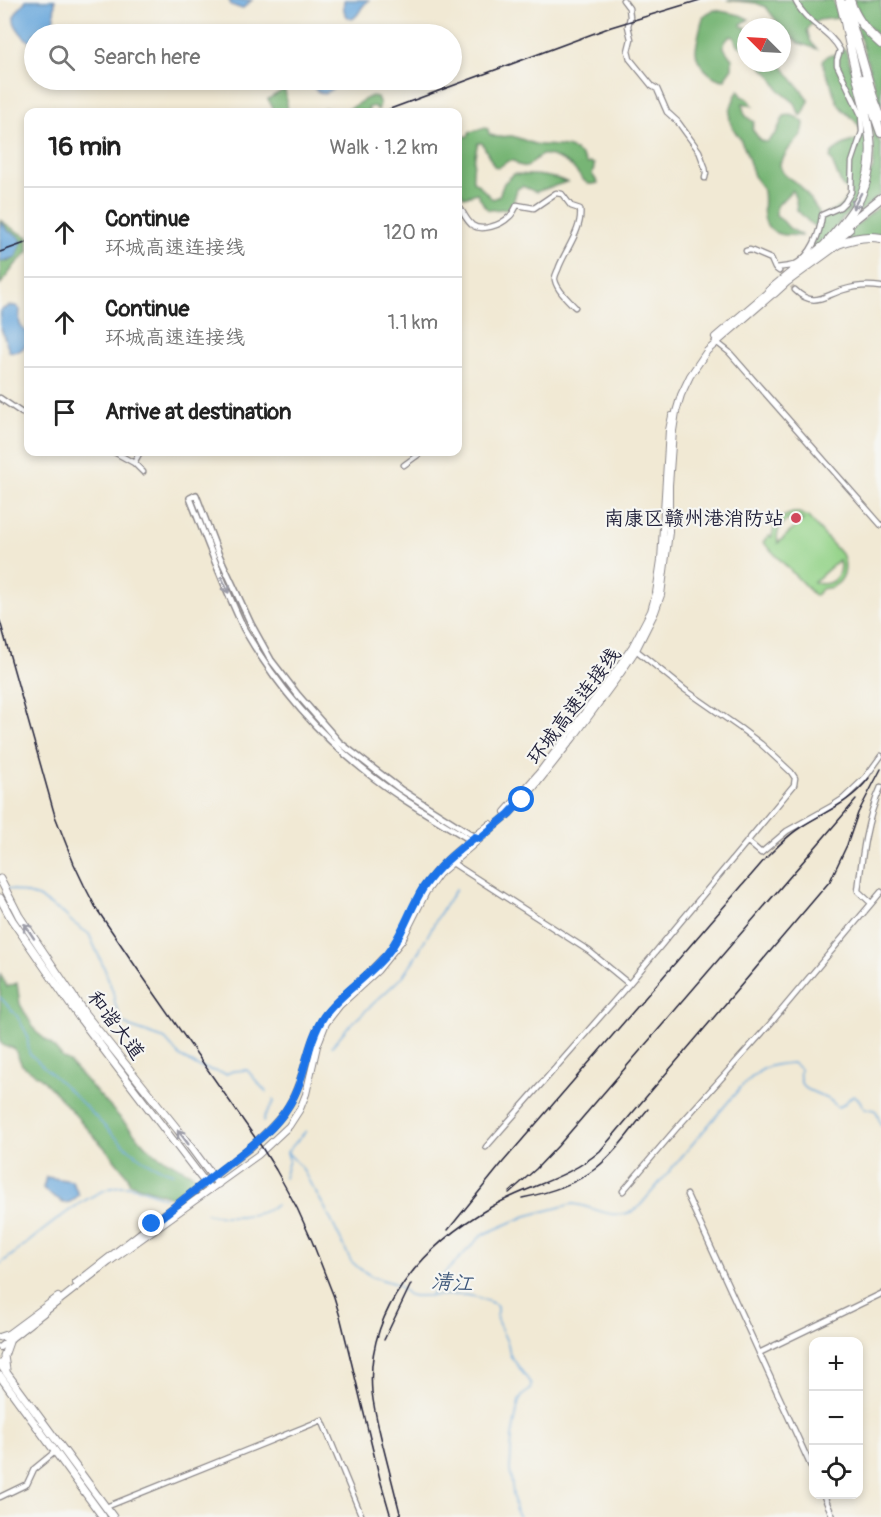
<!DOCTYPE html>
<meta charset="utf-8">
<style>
:root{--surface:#fff;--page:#f6f6f6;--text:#222;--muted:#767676;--line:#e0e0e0}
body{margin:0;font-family:Pangolin,"LXGW WenKai TC",sans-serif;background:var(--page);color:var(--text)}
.controls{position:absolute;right:18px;bottom:18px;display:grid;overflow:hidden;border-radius:12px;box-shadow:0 3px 9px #0003}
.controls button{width:54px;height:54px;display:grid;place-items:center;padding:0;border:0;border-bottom:2px solid var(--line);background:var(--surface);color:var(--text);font:30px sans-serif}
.compass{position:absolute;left:737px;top:18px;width:54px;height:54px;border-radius:50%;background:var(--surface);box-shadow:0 3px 9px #0003;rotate:294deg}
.stop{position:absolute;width:18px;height:18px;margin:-14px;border:4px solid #1a73e8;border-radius:50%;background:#fff}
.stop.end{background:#1a73e8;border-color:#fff;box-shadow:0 2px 6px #0008}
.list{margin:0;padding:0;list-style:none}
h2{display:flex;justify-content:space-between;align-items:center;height:78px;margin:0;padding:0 24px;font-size:26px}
h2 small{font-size:20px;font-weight:400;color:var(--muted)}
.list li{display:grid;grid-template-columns:39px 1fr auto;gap:18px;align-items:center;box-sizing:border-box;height:90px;padding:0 24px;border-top:2px solid var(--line)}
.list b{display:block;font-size:22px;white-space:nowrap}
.list p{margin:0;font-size:20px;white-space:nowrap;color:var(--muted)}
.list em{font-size:20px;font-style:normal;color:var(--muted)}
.icon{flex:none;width:33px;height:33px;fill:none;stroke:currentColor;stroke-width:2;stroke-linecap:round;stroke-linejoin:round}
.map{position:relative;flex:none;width:881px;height:1517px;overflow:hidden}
.search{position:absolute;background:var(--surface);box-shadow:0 3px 9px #0003;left:24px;top:24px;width:438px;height:66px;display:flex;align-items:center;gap:15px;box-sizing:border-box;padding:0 21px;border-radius:33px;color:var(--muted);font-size:22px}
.panel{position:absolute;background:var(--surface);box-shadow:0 3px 9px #0003;left:24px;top:108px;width:438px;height:348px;border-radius:12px}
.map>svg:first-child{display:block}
.green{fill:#94d389;stroke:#5b7a62;stroke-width:1.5;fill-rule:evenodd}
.forest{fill:#77b575;stroke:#4c6c58;stroke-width:1.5}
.water{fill:#6aa8dc;stroke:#46658c;stroke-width:1.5}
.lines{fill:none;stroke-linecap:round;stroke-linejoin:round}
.stream{stroke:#6aa8dc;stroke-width:1.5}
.tertiary-tunnel{stroke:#c8c1b5;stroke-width:4.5;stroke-dasharray:4.5 2;stroke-linecap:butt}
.tertiary-casing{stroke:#8a8688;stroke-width:7}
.secondary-casing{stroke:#8a8688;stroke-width:8}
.primary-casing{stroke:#8a8688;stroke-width:8}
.trunk-casing{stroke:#8a8688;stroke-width:9}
.motorway-casing{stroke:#8a8688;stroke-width:10}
.tertiary{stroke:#fff;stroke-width:4.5}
.secondary{stroke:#fff;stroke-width:5}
.primary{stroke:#fff;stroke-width:6}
.trunk{stroke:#fff;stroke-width:7}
.motorway{stroke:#fff;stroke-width:8}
.rail{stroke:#22223b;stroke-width:1.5}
.oneway{stroke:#9c9ca7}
.route{stroke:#1a73e8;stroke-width:8}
.poi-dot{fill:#d1495b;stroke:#f6f6f2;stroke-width:2}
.labels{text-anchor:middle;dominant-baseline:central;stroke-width:4.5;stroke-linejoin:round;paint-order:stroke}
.poi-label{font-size:20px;fill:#22223b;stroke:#f6f6f2;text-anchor:end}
.street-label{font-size:20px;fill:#22223b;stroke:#f6f6f2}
.water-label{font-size:21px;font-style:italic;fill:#3f587b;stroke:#f6f6f2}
</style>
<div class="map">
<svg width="881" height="1517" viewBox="0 0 881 1517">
<rect width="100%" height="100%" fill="#f6f6f2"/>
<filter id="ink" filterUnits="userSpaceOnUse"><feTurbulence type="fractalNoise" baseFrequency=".0167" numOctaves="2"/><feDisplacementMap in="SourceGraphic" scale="12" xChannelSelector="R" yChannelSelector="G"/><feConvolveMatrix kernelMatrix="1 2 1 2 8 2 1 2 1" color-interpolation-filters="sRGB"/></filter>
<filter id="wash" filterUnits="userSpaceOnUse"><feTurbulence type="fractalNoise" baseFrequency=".008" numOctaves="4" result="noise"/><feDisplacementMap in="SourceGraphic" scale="24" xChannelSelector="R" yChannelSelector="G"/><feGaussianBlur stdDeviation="1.35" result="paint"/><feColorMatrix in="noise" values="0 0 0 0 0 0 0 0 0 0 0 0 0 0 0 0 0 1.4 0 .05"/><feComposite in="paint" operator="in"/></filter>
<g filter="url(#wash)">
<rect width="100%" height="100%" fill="#f1e9d4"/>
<path class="green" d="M793,513H799L808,517L843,556C847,568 845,581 832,587C829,588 825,588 822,589C819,591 818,594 815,596L763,542L769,536L772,537C773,524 780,516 793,513ZM793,518L803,520L778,543C775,531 781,522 793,518ZM839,560C843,577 830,588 814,582Z"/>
<path class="forest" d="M727,0H833L838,18L819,20L810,25L807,31L811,42L817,49L799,43L782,28L766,7L756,3Z
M853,0H881V40L863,20Z
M851,8L881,46V106Z
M715,10L740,15L749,19L741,24L742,27H746V50L737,44L734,37L731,36C719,45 724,49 732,59V68L726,76L725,80C713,80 696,64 696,51C696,46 701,23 703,18C706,13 710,11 715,10Z
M845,49L848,57C859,100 881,161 855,202C844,220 827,236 814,252L809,251L815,240L822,215L840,207L851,192L842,186L830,157C834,147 850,141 861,139C864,122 847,117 839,105C835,99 834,94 832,87C829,76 823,73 823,60L829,55H834Z
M758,63H781C789,77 800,87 809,101L803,114L800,116L795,103L780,91L770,75Z
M285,89L288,112H275L268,99Z
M739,90L742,96C748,98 750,100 753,106L743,103C743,115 745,116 754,122L752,129L761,141L767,142L776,133L784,116C791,114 799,117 804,123C803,135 800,138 792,145C787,150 784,158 780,163C780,177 794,179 802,188C808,195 813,204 819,212L818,228L811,224L797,210L796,200L792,190L776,207V216L783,221L789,228L800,234L801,236C791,235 777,236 770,229C758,216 767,200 762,188C760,184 756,181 754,176C750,164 747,152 741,141C738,134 731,128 730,121C728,111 734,97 739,90Z
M372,96L377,97L380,104L378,110L374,106L368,108L369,112H321L324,108C350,117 351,104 372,96Z
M865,99L881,146V194L843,226L873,168L874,154L873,134Z
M485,128L488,129L489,134C501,140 503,135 512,136C520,138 528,142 535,144C556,148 575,141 587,164L591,163L594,164V168L592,174L598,183C594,184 592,185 589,184C583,182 577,171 572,167C567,162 549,153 542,155C537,157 532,163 527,167L518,165L514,161H508L498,168L494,166L482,143H478C475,152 472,172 473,181C482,186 485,194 493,199L499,196L504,183L514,174C533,175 549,175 567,182L536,192L522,186L517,189L513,203L506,209L489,210L485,207L477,193L464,197L458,188L459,162L458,161V137L468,136L470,132Z
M881,205V235L830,247Z
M0,220L16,231L28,237V252L15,265L0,285V262L14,259L18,236L8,231L2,223L0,225Z
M0,973L7,987L17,983L20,1004L36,1032L51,1044L63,1058L69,1062L145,1145L155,1154L201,1179L178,1199L129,1183L128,1176L111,1155L62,1100L41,1078L22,1065L14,1048L4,1046L0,1042Z"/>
<path class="water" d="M26,0H55L53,34H34V45C27,41 12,26 14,17C16,11 23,5 26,0Z
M229,0H252L242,9L231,5Z
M344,0H369C368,2 365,3 364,5C359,10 359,16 352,19C343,16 343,8 344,0Z
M315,80H341L335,87L325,94L317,91L314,88Z
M2,223L8,231L18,236L22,241L16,257L0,262V225Z
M9,306H16L20,310C19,322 18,326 28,333V343C21,350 20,353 9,351L0,325L1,310Z
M46,1177L72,1181L79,1195L70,1202L63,1203C56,1195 50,1197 43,1188Z"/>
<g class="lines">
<path class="stream" d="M7,888L38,897L64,914L72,922L89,934L105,970L113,992L115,1004L123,1023L130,1027L165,1039L181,1057L199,1067L226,1074L233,1071L247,1070L266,1092
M0,997L17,1016L27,1034L29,1053C47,1070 65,1086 83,1104C110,1131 135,1163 173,1173
M332,1046L346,1029L403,976L415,958L439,915L456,889
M263,1122L264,1117L274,1102L273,1099
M287,1152L302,1168L310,1183L325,1208L351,1261L360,1269L373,1277L396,1284L409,1295L414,1296L466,1295L477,1297L495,1304L497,1306V1320L508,1344L510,1355L531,1384L530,1390L523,1395L519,1401L512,1436L510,1470L515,1509L520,1517
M284,1178L289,1160L287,1152L306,1131
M206,1213C224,1218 261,1218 276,1205
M0,1264C28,1245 91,1184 125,1186C138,1186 152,1193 165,1198
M431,1295L440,1278L482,1235L526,1216L572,1204C597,1206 613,1224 638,1208L740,1088C760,1069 766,1064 793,1063L800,1069C797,1092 811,1089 826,1098C831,1100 834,1104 838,1107L843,1105L853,1095C861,1098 860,1104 865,1109C881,1108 876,1115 881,1125"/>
</g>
</g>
<g filter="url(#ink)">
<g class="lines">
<path class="tertiary-tunnel" d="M779,271L795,290"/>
<g class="tertiary-casing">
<path id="tertiary" d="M623,0L629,8L630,17L628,26L631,39L628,51L630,59L652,86L657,89L667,112L678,122L699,151L705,167L706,173L705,178
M458,205C463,211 465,219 472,225C482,232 501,225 509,217C513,214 515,209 517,205L534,208L556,193L562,194L571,206L580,209C583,228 566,249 559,267C558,271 554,276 555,280C557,290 568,300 575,307
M746,251L750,250L771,259L775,268L779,271
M775,268C781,267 788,267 794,265C812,256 820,233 822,215L840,207L845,202L851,192L852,162L862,132L861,115L837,65V60L840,50C829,29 806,24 795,0
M795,290C813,308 824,296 843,290C855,286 869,285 881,287
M715,341L729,352L881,525
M0,398L22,413L28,415
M114,452L134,463L143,472
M134,463L140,452
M404,465L422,452
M747,841L761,853L787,831L832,806L843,799L865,778L881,756
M451,862L589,951L629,984
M871,903L858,891C862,856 866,820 881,787
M486,1147L629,984L794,785L795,778L791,772L761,744L740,728L684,689L636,650
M623,1191L675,1130L770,1024L881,892
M687,1195L814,1473
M759,1353L881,1294
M823,1494L833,1517
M0,1497L27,1484L34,1469L56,1451
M106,1507L322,1420L362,1517"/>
</g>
<g class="secondary-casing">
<path id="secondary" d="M472,841C436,819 398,798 365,771C316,732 275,683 244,629C239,618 234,607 229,595C215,563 203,531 190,498L196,495L218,553L251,624L271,660L298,695L339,742L400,789L477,838"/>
</g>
<g class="primary-casing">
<path id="primary" d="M715,337L769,291
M505,812L539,773L615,672L632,647L651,611L656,593L661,560L669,430L672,416
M420,895C435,865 465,845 490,824
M76,1283L252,1146C265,1133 280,1121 289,1105C306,1078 306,1042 325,1016C333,1005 344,996 354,987C364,978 374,968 383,958
M4,1337L58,1297
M0,1347L109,1262L258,1155L289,1126L300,1109L306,1094L317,1046L326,1023L340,1005L378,970L402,940L426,892L439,874L509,814L535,786L573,738L620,674L636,650L655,612L661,595L669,532V485L673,431L676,412L681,395L690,376L707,351L774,293"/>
</g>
<g class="trunk-casing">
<path id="trunk" d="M0,879L19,916L85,1014L178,1130L218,1184
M0,898L12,920L79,1017L210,1189
M0,1337L6,1335
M0,1364L113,1517
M6,1370L4,1356L10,1339
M0,1376L103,1517"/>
</g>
<g class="motorway-casing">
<path id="motorway" d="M840,0L846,25
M850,0C855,18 867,32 881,44
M846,4L873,97L881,118
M862,79L881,133
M841,230L881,198
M824,246C836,231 851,216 860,198C879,156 869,127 859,85C854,64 849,43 845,22
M828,246L849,229
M769,291L826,244
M774,293L786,282L838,244C853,238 866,235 881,238"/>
</g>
<use href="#tertiary" class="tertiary"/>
<use href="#secondary" class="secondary"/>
<use href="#primary" class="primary"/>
<use href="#trunk" class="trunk"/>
<use href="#motorway" class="motorway"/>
<path class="rail" d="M382,112L611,27L700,0
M0,252L28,242
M0,621L55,816L74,864L84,885L96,908L136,967L261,1146L276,1170L297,1208L312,1241L334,1297L341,1320L380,1479L391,1517
M509,1193L536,1169L558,1146L856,800
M522,1198C548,1193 574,1185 595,1169C616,1153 631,1129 648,1109
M448,1230L503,1162L766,858C777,847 788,835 801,827C827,810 849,804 869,778
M384,1340L411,1284
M401,1517C395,1493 389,1470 383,1446C379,1428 374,1411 372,1392C365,1310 424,1245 491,1207C527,1186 568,1179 600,1151L830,881L847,845L858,813L881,769"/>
</g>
<defs><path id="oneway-shaft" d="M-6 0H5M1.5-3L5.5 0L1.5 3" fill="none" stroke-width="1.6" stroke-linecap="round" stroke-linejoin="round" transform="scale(1.5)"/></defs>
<g class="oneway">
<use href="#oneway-shaft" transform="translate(857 201) rotate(118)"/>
<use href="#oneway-shaft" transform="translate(225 585) rotate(66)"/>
<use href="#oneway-shaft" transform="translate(29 931) rotate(-124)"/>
<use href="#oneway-shaft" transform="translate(183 1137) rotate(-127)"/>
</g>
</g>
<g class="lines" filter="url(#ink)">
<path class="route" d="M152,1224C176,1206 200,1186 223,1168C247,1149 274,1131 289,1105C306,1078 306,1043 324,1016C340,994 368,977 386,955C403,935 409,910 423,888C437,867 456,852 475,837L479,839L509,814L522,800"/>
</g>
<circle class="poi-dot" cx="796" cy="518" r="6"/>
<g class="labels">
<g class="poi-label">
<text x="784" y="518">南康区赣州港消防站</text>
</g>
<g class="street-label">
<text transform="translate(574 706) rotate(-53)">环城高速连接线</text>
<text transform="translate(116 1025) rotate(53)">和谐大道</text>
</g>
<g class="water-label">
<text transform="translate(452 1283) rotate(4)">清江</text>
</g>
</g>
</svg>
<div class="controls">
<button>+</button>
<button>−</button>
<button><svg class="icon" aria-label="locate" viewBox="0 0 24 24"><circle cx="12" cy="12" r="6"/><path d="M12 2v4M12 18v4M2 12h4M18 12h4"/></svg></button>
</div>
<svg class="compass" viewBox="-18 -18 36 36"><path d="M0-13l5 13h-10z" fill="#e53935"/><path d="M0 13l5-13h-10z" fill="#767676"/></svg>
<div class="stop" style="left:522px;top:800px"></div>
<div class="stop end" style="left:152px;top:1224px"></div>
<div class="search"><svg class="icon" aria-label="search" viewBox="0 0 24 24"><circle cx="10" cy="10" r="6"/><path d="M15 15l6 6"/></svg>Search here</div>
<section class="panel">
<h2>16 min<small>Walk · 1.2 km</small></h2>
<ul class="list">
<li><svg class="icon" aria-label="ahead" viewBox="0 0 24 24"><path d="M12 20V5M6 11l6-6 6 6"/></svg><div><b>Continue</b><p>环城高速连接线</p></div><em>120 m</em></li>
<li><svg class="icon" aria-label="ahead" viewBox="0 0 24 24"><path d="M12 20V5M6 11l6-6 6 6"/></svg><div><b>Continue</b><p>环城高速连接线</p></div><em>1.1 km</em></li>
<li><svg class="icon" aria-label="arrive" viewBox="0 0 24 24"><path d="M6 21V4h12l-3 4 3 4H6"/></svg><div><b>Arrive at destination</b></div></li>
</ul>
</section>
</div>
